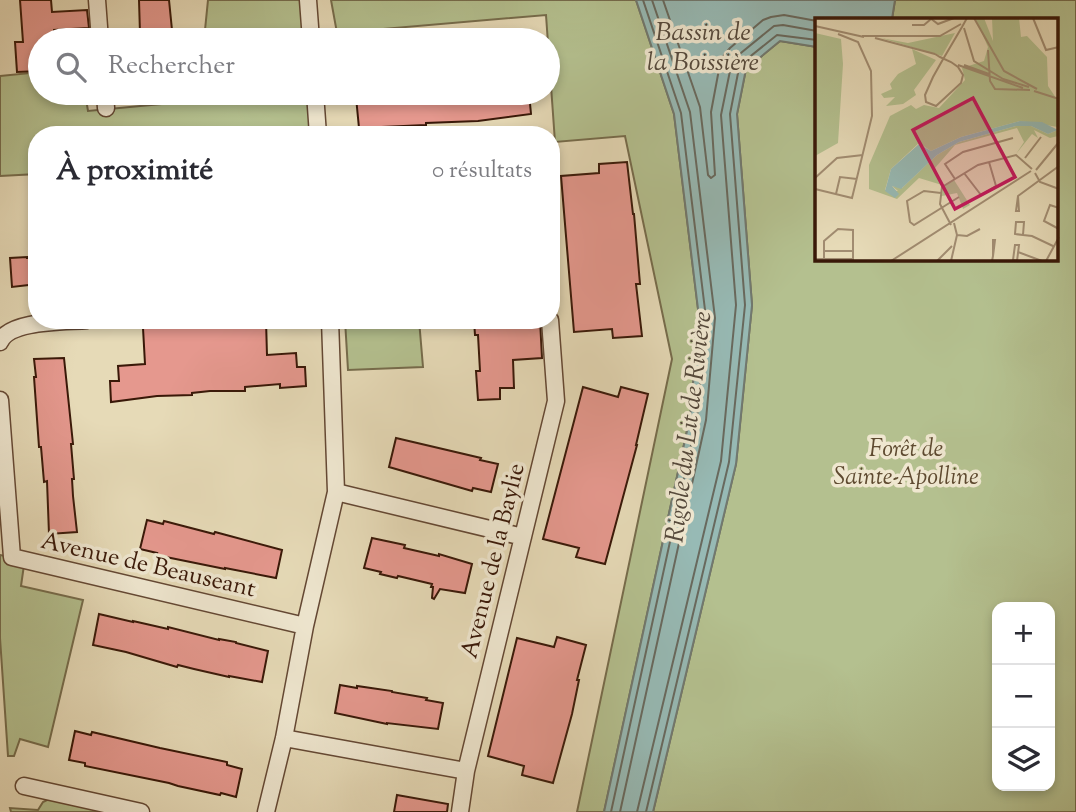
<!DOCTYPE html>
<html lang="fr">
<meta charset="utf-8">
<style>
:root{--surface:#fff;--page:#f7f7f7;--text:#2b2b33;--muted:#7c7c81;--line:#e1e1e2}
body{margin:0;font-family:"Sorts Mill Goudy",serif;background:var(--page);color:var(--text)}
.controls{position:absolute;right:21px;bottom:21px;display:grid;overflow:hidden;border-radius:14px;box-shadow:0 4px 10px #0003}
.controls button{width:63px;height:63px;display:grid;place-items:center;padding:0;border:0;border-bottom:2px solid var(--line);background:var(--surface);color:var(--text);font:35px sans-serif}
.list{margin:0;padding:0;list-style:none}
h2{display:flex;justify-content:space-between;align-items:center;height:91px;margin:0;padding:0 28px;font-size:30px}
h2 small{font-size:23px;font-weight:400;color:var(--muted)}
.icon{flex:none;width:38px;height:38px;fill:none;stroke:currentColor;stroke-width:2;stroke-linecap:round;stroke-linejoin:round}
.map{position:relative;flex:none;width:1076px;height:812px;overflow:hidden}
.search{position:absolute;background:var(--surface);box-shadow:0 4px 10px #0003;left:28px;top:28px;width:532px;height:77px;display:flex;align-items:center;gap:18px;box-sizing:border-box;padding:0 24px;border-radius:38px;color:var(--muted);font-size:26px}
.panel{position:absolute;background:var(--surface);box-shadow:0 4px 10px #0003;left:28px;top:126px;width:532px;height:203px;border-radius:28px}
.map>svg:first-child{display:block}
.green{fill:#b4c08f;stroke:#766c4c;stroke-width:2;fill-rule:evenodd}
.water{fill:#97bab5;stroke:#717970;stroke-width:2}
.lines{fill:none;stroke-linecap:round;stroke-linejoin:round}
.shore{stroke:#68695e;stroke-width:2}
.building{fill:#e5988e;stroke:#391808;stroke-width:2}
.street-casing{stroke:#644834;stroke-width:19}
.street{stroke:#efe7d0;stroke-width:16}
.labels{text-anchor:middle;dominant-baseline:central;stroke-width:7;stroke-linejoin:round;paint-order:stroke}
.park-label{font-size:24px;font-style:italic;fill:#5e4a30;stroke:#efe7d0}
.street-label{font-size:24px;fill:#391808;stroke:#efe7d0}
.water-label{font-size:26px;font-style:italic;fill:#55493c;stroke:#efe7d0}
.inset-road{fill:none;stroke:#a18c71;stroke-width:2}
.view{fill:#c2185b;fill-opacity:0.15;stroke:#c2185b;stroke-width:3.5}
.inset-edge{fill:none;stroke:#391808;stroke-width:3.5}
</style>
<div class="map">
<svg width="1076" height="812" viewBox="0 0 1076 812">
<rect width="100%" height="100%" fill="#e6dab7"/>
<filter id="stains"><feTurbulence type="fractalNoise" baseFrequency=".00286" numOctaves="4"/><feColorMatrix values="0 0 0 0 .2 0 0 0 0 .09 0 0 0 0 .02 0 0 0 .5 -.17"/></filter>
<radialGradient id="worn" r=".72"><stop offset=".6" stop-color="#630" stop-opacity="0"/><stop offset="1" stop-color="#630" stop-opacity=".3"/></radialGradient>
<path class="green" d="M208,0H300L303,13L305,40H204Z
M331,0H636L674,114L699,317L690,417L604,812H577L672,359L625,136L555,142L546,15L337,33Z
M895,0H1076V812H653L736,464L752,305L737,114L746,69L780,41L817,47V259H1057V19H892ZM997,607H1050V786H997Z
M40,72V93H85L88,111L161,104V93H309L311,135H37V174L0,176V76Z
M345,320H419L423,367L348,370Z
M0,555L9,557L24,565L21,586L83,600L48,747L20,739L14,756H8L0,638Z
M49,799L113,812H11L10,808L38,810L43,802Z"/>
<path class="water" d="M636,0H895L892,19H817V47L780,41L746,69L737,114L752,305L736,464L653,812H604L690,417L699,317L674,114Z"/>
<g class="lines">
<path class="shore" d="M663,0L700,107L708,175L711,178L715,175L711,112L720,64L724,55L730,48L763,20L771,17L784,15L817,21
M611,812L697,418L706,318L681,113L643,0
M620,812L706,420L715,318L690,112L652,0
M637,812L721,461L736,305L721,115L731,66L736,57L774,26L783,25L817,31
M646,812L729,462L745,305L730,114L739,68L742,63L777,35L817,40"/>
</g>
<path class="building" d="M20,0H51L52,12L87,10L89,28L54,30V40H40V71L17,72L15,42H23Z
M139,0H169L172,30H170V40H144L143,32L140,33Z
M372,93H529L531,114L478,121L426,123V125L359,128L356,97L372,96Z
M627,162L633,214H634L640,284H636L642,336L613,338L612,329L574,332L561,176L599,173V164Z
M27,257V258H37V284L12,287L10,258Z
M250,320H266L267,355L296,353L297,367H305L306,386L280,388V384L245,387V391H210L192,393V395L157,396L111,402L110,381H119L118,366L145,364L143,328Z
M474,320H540L542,358L513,360L514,388H500V399L478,400L476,371H480L478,335H475Z
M64,358L73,444H71L74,479H72L73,496L77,532L49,534L47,481L44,482L41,447H39L34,377H36L34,359Z
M583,387L618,397L621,387L648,394L636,445H637L605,564L576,557L579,548L543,539Z
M396,438L481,458L480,460L498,464L491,492L473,488L472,491L389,467Z
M147,520L163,524L164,521L214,534L215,532L282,550L276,578L225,568V569L156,555L157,553L140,549Z
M372,538L405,545L404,548L439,556V554L472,564L465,593L440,589L434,599L432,598L433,587H431L432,584L398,576L397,578L380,574L381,572L364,568Z
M99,614L133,622V621L168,629V627L219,640V639L236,642V643L268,651L262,682L229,676V677L194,669L178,665L177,667L126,652L93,645Z
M557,637L586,645L577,680H579L572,714L553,783L522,775L524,766L488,756L517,638L554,647Z
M340,685L357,688V686L392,691V692L427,698L426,700L443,703L438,729L387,723V724L335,713Z
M75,731L91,735L92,732L160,748L227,762V765L242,769L236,797L221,793L220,795L178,786L169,783L85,766V763L69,760Z
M397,795L448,804L447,812H394Z"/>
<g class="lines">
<g class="street-casing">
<path id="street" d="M97,0L100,40
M308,0L311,40
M105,93L106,108
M315,93L318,135
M0,342C9,320 65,322 87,320
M0,400L12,557L305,626
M336,492L523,537
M284,738L466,771
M24,786L141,812
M266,812L284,738L305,626L336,492L330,320
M460,812L466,771L556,401L550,320"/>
</g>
<use href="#street" class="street"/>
</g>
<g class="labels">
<g class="park-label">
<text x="906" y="450">Forêt de<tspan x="906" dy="28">Sainte-Apolline</tspan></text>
</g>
<g class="street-label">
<text transform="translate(494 561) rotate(-76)">Avenue de la Baylie</text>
<text transform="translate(148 566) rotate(13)">Avenue de Beauseant</text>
</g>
<g class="water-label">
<text x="703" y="33">Bassin de<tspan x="703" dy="30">la Boissière</tspan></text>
<text transform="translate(690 427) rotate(-83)">Rigole du Lit de Rivière</text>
</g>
</g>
<g transform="translate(815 18)">
<rect width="243" height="243" fill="#e6dab7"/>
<path d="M160,0H169L178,23L177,0H204L206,19L212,18L232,39L233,68L243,83V109L205,103L146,119L116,133L104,125L76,151L70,172L83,173L77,168L87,170L122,137L144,124L201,108H216L233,116L243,112V118L235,120L219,112L223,120L217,116L201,136L209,124L202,110L140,127L120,150L127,167L104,160L82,181L54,171V147L75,98L96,87L101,91L109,87L124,90L150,62L147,50L169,43L173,29ZM0,15L26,21L28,46L23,125L0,138ZM140,15L127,38L66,20L93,25ZM97,31L121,42L99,72L101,77L88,86L71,88L80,79L69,80L66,76L77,71L75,66L83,56L101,46ZM139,162L155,187L148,191L142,175L127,178L128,169Z" fill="#b4c08f"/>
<path d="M205,103L227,104L243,112L233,116L216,108H201L144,124L122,137L86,171L77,168L84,176L80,180L70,173L76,151L104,126L116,133L146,119Z" fill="#97bab5"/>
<path class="inset-road" d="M115,0L123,6L139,0M159,0L189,53L222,71M218,0L231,32L244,29M97,7H109L116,1M0,8L49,19M149,10L159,43L188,61M47,18H125L146,6M60,20L120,36M173,32L175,63L180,71L215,72M120,36L125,39L136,44L143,49L148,57L146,65L121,88L111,84L110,77L118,59L127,43L147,9L152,0M143,47L208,70M149,47L174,56M188,61L214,69M219,73L244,81M210,140L226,119M221,152L244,124M149,155L166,177L181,168L174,144M220,155L225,164L244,171M0,160L22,140L48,137M140,161L130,146L148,134L198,120M0,171L37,180L57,98L56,53L43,24L23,16M126,175L109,173L92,183L95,204L99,207L144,179M21,176L25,159L42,161M203,178L204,193H201L203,178L244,148M244,190L235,187L229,203L244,211M136,207L125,186L127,169L163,147L201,137L217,151M142,217L152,218L165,211M208,217L209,204H201L200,216L208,217L217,218L238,228M200,227H204L202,243L198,242ZM9,233H38M203,234L227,243M1,241H38V212L23,211L9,223V241M76,243L216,153M122,243L137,228M136,243L142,217L139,205M177,243L178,238L180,222H178V238M231,243L244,219"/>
<path class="view" d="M158,80L200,159L140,191L98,112Z"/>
<rect width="243" height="243" class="inset-edge"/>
</g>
<rect width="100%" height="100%" filter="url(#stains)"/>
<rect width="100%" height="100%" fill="url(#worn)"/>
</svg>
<div class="controls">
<button>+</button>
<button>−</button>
<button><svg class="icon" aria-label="layers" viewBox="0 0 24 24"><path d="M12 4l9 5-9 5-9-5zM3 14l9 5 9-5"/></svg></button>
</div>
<div class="search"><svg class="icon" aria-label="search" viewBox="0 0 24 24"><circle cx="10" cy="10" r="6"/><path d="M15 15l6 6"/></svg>Rechercher</div>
<section class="panel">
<h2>À proximité<small>0 résultats</small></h2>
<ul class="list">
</ul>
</section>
</div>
